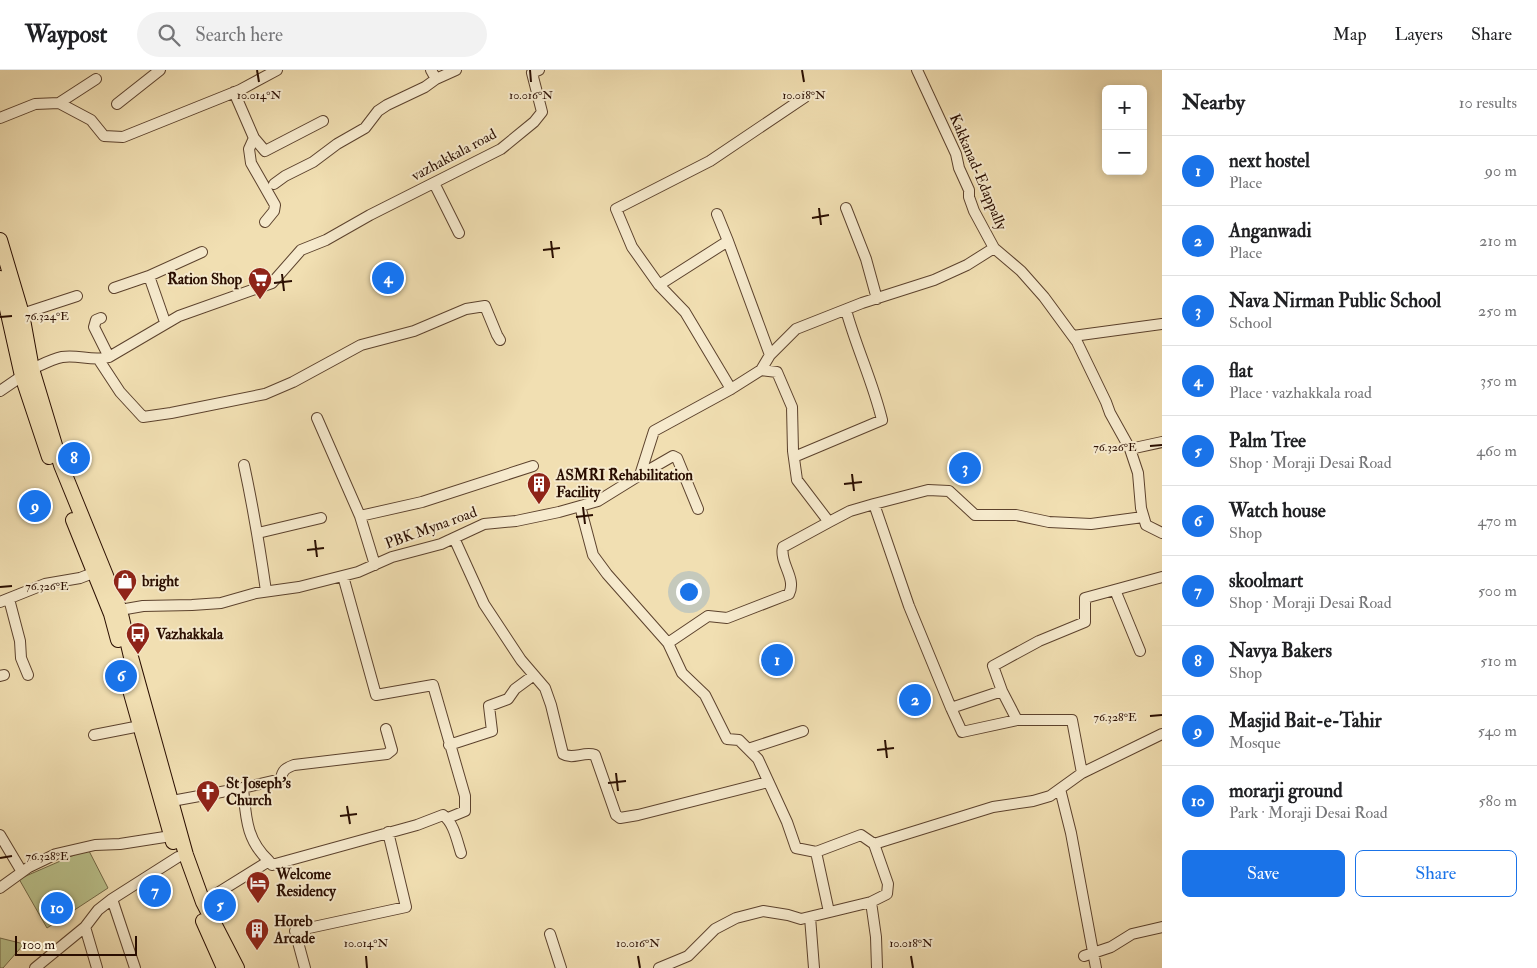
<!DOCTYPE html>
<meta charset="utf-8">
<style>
:root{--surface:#fff;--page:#f2f2f2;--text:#202124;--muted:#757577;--line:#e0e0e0;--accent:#1a73e8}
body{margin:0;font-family:"IM FELL Double Pica",serif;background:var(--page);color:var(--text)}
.controls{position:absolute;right:15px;top:15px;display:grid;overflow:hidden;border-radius:8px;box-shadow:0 2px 8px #0003}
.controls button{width:45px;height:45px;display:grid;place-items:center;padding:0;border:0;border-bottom:1px solid var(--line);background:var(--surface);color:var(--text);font:25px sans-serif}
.scale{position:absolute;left:15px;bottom:12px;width:122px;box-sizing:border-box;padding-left:5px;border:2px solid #2a0e01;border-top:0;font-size:14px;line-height:18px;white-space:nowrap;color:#2a0e01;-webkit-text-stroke:4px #f6eacd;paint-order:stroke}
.you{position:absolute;left:688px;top:521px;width:18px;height:18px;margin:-12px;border:4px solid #fff;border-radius:50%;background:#1a73e8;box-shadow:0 0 0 8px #1a73e833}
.badge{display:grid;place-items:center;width:32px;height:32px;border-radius:50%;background:var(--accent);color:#fff;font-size:16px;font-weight:700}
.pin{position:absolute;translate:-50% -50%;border:2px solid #fff;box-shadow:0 1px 5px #0006}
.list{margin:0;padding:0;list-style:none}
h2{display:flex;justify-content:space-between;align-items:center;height:65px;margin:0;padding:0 20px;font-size:21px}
h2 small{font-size:16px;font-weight:400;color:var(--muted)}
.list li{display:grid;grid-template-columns:32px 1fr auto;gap:15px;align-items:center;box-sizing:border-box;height:70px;padding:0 20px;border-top:1px solid var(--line)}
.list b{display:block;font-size:19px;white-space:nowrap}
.list p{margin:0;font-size:16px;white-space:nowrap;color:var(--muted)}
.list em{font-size:16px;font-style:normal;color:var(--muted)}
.actions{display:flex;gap:10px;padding:15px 20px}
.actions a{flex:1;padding:11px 0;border:1px solid var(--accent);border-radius:8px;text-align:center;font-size:18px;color:var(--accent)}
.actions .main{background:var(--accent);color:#fff}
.icon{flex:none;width:28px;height:28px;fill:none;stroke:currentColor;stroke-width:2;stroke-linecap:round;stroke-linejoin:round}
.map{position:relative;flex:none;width:1162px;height:898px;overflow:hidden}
header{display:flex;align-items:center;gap:30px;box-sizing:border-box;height:70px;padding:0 25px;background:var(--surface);border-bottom:1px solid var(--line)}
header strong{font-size:24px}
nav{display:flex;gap:28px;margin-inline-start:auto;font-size:18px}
.search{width:350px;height:45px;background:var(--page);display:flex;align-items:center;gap:12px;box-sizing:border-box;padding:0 18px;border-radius:28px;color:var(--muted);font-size:19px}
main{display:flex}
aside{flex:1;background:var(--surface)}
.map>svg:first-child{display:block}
.green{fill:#bac28c;stroke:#726846}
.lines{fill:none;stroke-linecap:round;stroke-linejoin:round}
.minor-casing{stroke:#5c422d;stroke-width:12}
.major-casing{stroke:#2a0e01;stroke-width:16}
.minor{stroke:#f6eacd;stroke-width:10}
.major{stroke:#f1dfb2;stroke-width:14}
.ticks{fill:none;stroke:#2a0e01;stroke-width:2}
.labels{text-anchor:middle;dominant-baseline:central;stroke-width:4;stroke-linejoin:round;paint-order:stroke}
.street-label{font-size:15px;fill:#2a0e01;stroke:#f6eacd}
.poi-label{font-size:15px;font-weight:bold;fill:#2a0e01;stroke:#f6eacd;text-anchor:start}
.ticks-label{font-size:12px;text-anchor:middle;fill:#2a0e01;stroke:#f6eacd;stroke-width:4;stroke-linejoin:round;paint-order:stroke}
</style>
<header>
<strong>Waypost</strong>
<div class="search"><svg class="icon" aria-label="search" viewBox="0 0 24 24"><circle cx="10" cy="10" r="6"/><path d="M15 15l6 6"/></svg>Search here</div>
<nav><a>Map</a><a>Layers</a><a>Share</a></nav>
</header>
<main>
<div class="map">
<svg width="1162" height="898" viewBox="0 0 1162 898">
<rect width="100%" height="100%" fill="#f1dfb2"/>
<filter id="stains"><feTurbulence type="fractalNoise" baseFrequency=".004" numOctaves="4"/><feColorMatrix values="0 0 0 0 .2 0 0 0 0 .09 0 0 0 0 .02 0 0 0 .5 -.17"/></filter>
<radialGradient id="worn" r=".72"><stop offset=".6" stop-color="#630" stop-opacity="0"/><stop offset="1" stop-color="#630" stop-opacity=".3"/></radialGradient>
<path class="green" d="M88,779L108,818L47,858L19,809Z
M0,868L24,874L3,898H0Z"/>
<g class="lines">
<g class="minor-casing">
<path id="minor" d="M431,0L436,9L456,0
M917,0L956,84L959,98L969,120V127L974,141L994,178L1021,201L1044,227L1077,272L1106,332L1110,343L1130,379L1138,403L1141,438L1146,455L1162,463
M234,22L254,68L265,81L323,51
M59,33L96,9
M117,34L160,0
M0,48L35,34L59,33L91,50L104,66L123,67L240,20L277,0
M254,68L249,79L251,93L275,135L274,141L265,152
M434,113L459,163
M274,114L285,106L313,92L337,74L365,58L378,41L387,35L425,17L436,9
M846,138L866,189L877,229
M717,144L728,171
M149,206L165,252
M659,215L728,171L770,285
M114,218L149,206L202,182
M22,244L77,226
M101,248L96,250L94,257L109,287
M1073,266L1162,254
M99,290L120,322L143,347L171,343L265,324L293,312L361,275L414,261L466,239L485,236L497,265L500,270
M32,299C41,295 52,289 62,287C78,284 93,292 109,287L179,246L272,213L301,180L326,170L370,145L501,79L534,52L542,42L532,3L539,0
M761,300L777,302L792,337L793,381L797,410L829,452L850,441L874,434L928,420L949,421L975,445H1016L1049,452L1091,454L1143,447
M731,319L685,242L659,215L632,177L616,139L710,91L805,27
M0,321L22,306
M317,348L360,446L375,495
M1130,379L1162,372
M794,387L882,350C873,312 856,277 846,240
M244,395C253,437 260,479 266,521
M640,405L673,386L677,388L698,439
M874,434L909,536L951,638L1002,621L1017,650H1072L1082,703
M580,436L593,485L607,504L668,573L682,603L705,625L727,669L739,670L758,689L787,752L796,778L816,782L829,842
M360,446L422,432L533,396
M258,463L321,448
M454,468L484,534L521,590L545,618L551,635L563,684C573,690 584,681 595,685L616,745L620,748L638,745L768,712
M343,506L376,625L433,615L465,726V741L448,748
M1115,520L1140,581
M9,529L20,571L21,588L28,605
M0,532L45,514L80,508L93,503
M120,540L143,536L192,535L221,533L256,523L299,517L358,502L392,487L441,474L484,454L516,451L559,442L598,431L640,405L654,361L731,319L761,300L770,285L796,259L862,233L934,210L967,195L994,178
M668,573L708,546L727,548L789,524C797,508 779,493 783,477L829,452
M0,606L4,605
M1002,621L993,596L1039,571L1085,552V528L1162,507
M951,638L962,662L1017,650
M94,665L140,656
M449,675L492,661L489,636L508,629L515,619L534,605
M748,679L803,661
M1060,719L1071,763L1096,898
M172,731L243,718
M0,765L22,802
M874,774L993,737L1033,731L1050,726L1082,703L1162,664
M269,791C246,770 246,747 243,718L281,709C282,700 286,698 294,695L387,684L392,680L386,659
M0,818L29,797L56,784L95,775L120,774L171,766
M112,829L135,898
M203,832L269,791L272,795L417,755L443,745C454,753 457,771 461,783
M871,832L876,867L877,898
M810,847L814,898
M85,857L97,898
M550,864L561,898
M1084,886L1111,877L1132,864L1162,857
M35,898L85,857L98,840L112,829L178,787
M305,898L295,861L406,837L388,762
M659,898L688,886L715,859L736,848L763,841L788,845L801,849L871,832L887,824L888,814L874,774L861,765L816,782"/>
</g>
<g class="major-casing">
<path id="major" d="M0,170L22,244L32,299L61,395L120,540L131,587L186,785L203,832L237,898
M0,208L22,306L49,387
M73,450L111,544L118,570
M130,620L173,772
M203,851L224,898"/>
</g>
<use href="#minor" class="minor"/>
<use href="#major" class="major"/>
</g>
<path class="ticks" d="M257,0L259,12M530,0L531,12M802,0L804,12M819,138L821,155M812,148L829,145M551,171L553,188M543,180L560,178M282,204L284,221M274,213L292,211M0,247L12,246M1150,376L1162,375M852,404L854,421M844,414L862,412M583,437L585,454M576,447L593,445M315,470L317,487M307,480L324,478M0,517L12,516M1150,646L1162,645M885,670L887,688M877,680L894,678M616,703L618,721M608,713L626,711M347,736L350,754M340,746L357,744M0,788L12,786M366,886L367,898M638,886L640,898M911,886L913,898"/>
<defs>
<g id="supermarket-pin" transform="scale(1.25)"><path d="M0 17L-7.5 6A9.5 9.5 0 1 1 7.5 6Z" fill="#8f2418" stroke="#f6eacd"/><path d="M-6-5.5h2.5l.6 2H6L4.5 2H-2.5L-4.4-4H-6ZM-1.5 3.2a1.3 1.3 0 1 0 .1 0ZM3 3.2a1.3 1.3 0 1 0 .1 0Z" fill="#fff"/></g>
<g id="building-pin" transform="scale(1.25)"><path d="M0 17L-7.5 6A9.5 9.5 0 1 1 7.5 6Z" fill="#8f2418" stroke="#f6eacd"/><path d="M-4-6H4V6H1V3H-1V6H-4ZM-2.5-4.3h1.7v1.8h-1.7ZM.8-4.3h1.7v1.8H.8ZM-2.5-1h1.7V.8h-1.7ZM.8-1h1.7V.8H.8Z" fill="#fff"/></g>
<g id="shop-pin" transform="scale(1.25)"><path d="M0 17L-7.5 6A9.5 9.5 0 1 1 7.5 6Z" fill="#8f2418" stroke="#f6eacd"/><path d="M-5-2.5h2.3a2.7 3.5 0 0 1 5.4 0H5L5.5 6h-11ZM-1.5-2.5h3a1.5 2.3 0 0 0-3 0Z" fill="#fff"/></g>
<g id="bus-pin" transform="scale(1.25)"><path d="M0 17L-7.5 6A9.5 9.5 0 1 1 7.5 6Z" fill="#8f2418" stroke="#f6eacd"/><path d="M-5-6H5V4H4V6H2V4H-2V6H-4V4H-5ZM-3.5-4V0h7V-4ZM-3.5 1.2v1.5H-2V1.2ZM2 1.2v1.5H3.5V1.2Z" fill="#fff"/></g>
<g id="church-pin" transform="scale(1.25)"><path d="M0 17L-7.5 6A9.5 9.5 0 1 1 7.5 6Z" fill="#8f2418" stroke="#f6eacd"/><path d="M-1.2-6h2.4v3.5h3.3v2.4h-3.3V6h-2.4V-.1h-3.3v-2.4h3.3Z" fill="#fff"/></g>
<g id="hotel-pin" transform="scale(1.25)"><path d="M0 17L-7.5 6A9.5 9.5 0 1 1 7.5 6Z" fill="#8f2418" stroke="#f6eacd"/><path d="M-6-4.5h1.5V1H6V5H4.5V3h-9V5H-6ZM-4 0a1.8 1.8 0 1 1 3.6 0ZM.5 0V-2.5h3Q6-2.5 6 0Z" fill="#fff"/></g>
</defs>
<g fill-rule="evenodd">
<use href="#supermarket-pin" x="260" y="209"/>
<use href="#building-pin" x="539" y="414"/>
<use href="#shop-pin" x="125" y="511"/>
<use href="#bus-pin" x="138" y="564"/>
<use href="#church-pin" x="208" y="722"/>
<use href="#hotel-pin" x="258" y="813"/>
<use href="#building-pin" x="257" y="860"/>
</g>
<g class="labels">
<g class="street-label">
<text transform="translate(454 85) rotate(-28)">vazhakkala road</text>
<text transform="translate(978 102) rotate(67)">Kakkanad-Edappally</text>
<text transform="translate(431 458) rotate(-20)">PBK Myna road</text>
</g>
<g class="poi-label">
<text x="242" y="209" text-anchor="end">Ration Shop</text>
<text x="556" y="405">ASMRI Rehabilitation<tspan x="556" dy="17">Facility</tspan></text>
<text x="142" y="511">bright</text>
<text x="156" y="564">Vazhakkala</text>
<text x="226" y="713">St Joseph's<tspan x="226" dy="17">Church</tspan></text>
<text x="276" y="804">Welcome<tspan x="276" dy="17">Residency</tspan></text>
<text x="274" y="851">Horeb<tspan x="274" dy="17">Arcade</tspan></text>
</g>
</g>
<g class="ticks-label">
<text x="259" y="29">10.014°N</text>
<text x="531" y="29">10.016°N</text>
<text x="804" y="29">10.018°N</text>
<text x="47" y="250">76.324°E</text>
<text x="1115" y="381">76.326°E</text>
<text x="47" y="520">76.326°E</text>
<text x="1115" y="651">76.328°E</text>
<text x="47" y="790">76.328°E</text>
<text x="366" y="877">10.014°N</text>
<text x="638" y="877">10.016°N</text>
<text x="911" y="877">10.018°N</text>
</g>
<rect width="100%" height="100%" filter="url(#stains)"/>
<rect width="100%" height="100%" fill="url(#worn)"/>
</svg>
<div class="controls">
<button>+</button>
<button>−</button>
</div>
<div class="scale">100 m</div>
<div class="you"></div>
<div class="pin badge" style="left:777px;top:590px">1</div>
<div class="pin badge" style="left:915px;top:630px">2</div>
<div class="pin badge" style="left:965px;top:398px">3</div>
<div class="pin badge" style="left:388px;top:208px">4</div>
<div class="pin badge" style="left:220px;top:835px">5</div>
<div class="pin badge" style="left:121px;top:606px">6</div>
<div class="pin badge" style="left:155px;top:821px">7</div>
<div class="pin badge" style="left:74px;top:388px">8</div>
<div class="pin badge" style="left:35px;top:436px">9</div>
<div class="pin badge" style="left:57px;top:838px">10</div>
</div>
<aside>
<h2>Nearby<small>10 results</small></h2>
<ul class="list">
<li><span class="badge">1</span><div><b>next hostel</b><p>Place</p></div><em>90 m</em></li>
<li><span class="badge">2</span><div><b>Anganwadi</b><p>Place</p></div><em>210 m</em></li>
<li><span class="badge">3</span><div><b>Nava Nirman Public School</b><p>School</p></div><em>250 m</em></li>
<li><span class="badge">4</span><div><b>flat</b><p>Place · vazhakkala road</p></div><em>350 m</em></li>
<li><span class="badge">5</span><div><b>Palm Tree</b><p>Shop · Moraji Desai Road</p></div><em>460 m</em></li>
<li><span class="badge">6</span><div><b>Watch house</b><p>Shop</p></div><em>470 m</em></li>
<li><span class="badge">7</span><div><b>skoolmart</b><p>Shop · Moraji Desai Road</p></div><em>500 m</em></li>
<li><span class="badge">8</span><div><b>Navya Bakers</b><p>Shop</p></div><em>510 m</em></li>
<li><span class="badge">9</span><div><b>Masjid Bait-e-Tahir</b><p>Mosque</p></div><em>540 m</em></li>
<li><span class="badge">10</span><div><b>morarji ground</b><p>Park · Moraji Desai Road</p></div><em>580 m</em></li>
</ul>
<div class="actions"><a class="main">Save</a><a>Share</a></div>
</aside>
</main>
